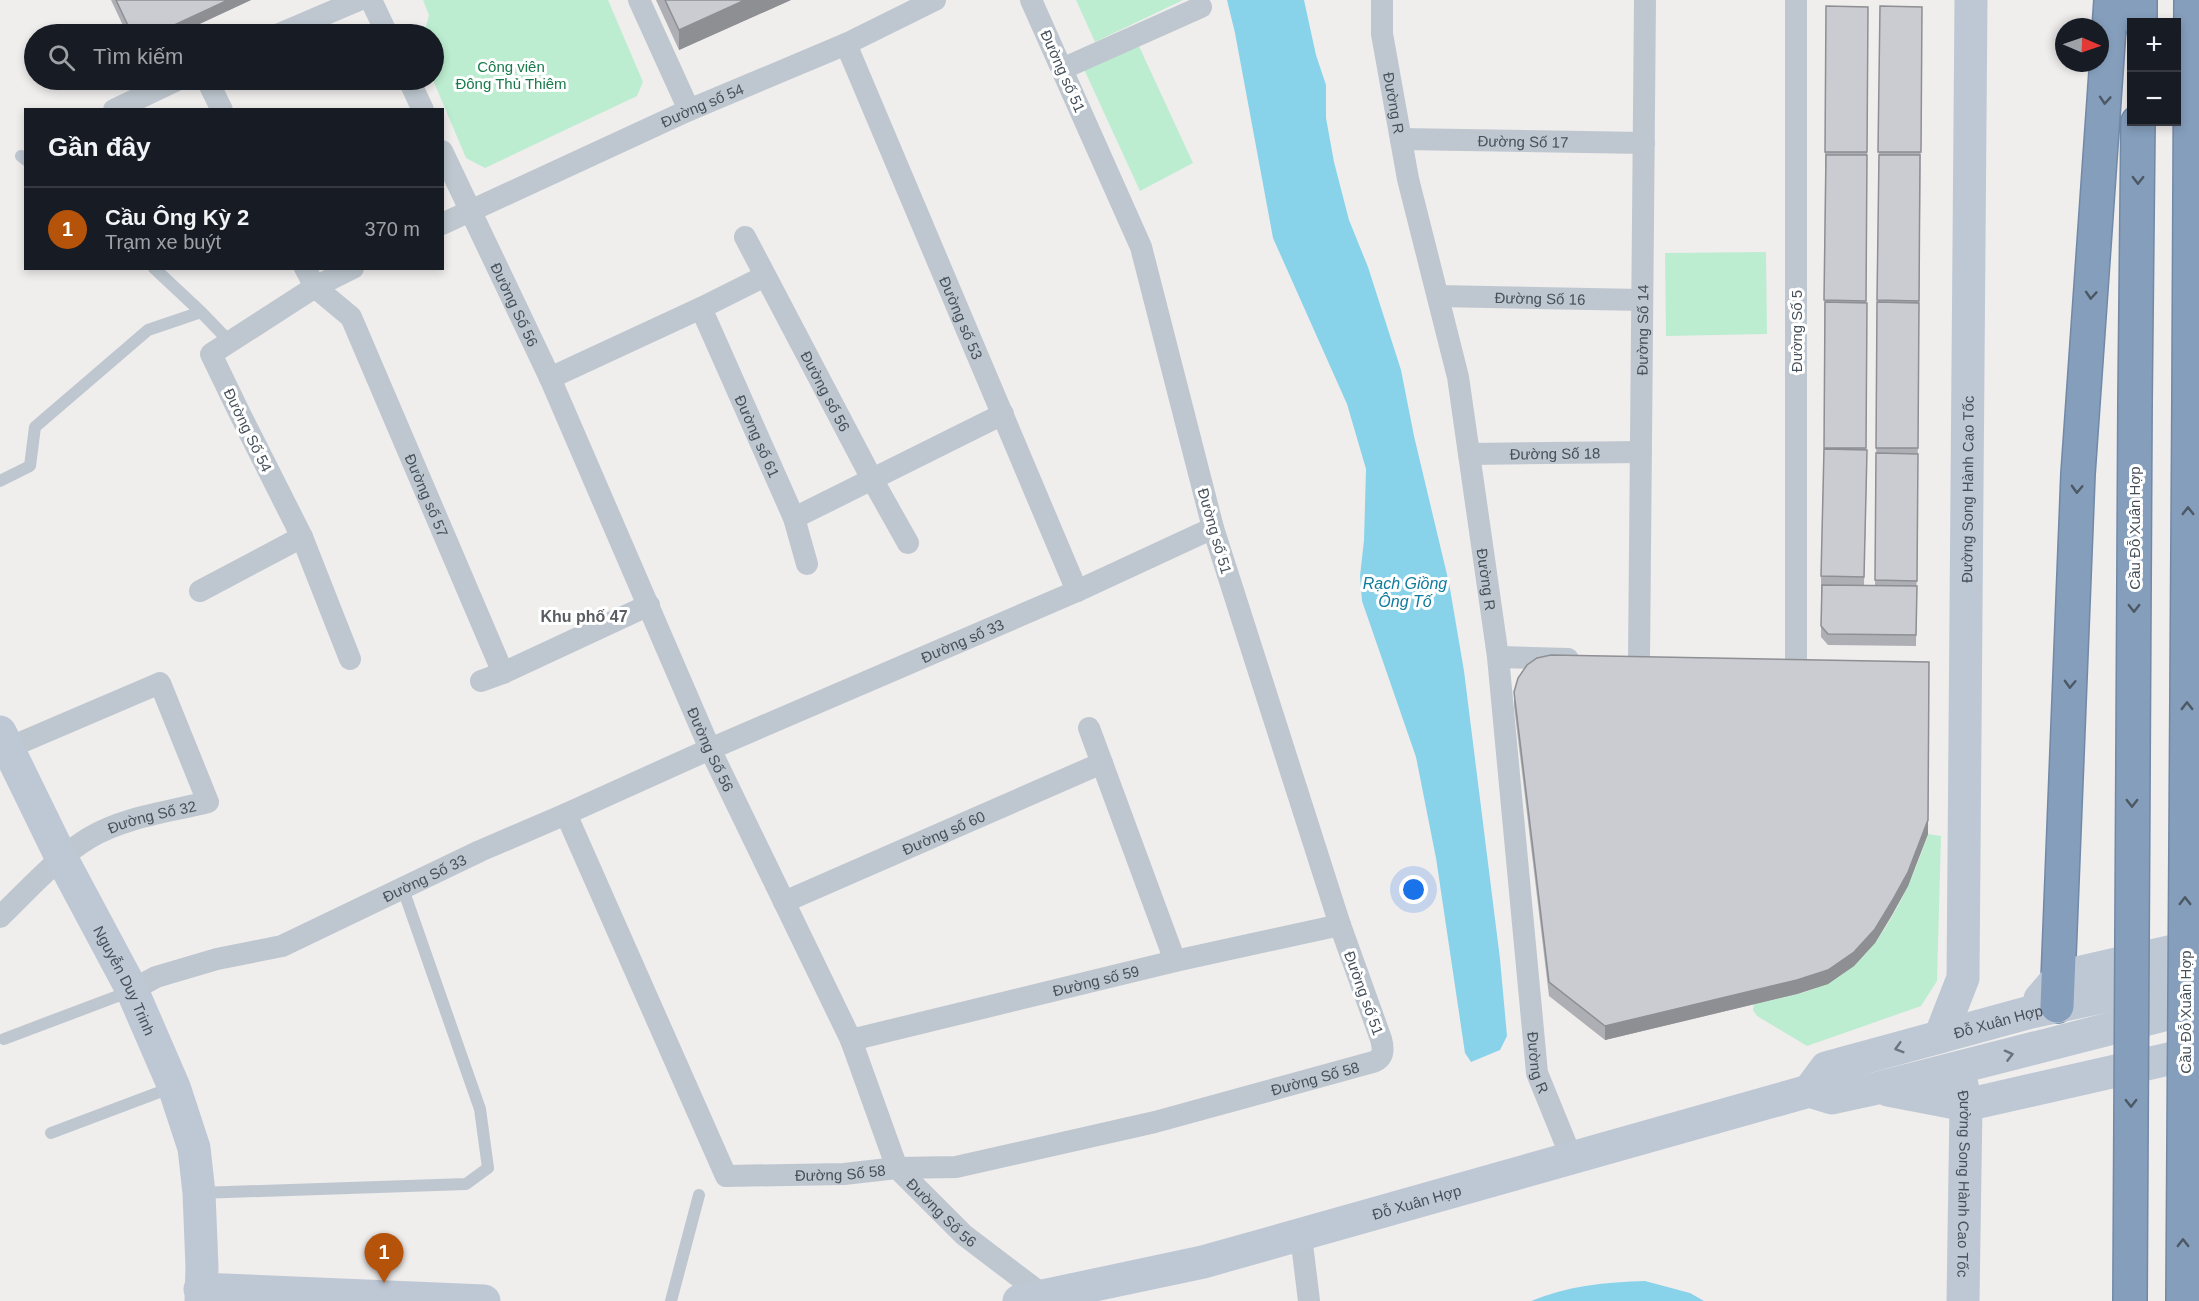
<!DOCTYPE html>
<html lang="vi">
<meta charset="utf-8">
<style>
:root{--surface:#171b24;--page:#242831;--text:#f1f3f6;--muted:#9ea1a6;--line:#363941;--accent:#b45309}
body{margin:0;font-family:Arial,sans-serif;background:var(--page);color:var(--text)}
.controls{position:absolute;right:18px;top:18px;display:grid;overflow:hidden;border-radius:0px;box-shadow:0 3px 9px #0003}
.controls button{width:54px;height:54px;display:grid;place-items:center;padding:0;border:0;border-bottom:2px solid var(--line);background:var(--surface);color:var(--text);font:30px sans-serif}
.compass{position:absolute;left:2055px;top:18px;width:54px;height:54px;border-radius:50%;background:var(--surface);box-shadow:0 3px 9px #0003;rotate:92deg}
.you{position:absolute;left:1414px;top:890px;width:21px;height:21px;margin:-15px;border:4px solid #fff;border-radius:50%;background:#1a73e8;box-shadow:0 0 0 9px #1a73e833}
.badge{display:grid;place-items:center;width:39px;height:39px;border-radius:50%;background:var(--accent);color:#fff;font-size:20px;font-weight:700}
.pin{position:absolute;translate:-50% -50px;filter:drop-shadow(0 2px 3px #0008)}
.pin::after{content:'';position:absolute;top:32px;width:21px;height:18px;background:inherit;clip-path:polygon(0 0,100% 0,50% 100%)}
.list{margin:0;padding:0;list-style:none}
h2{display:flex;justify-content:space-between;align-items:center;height:78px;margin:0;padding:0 24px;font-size:26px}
h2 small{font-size:20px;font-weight:400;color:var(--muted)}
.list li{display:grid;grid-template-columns:39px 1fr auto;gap:18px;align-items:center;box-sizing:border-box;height:84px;padding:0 24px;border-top:2px solid var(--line)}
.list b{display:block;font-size:22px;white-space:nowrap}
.list p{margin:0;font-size:20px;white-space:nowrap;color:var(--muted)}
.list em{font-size:20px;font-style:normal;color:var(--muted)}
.icon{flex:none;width:33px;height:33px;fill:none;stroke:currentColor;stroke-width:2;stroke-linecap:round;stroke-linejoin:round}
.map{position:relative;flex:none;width:2199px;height:1301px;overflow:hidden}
.search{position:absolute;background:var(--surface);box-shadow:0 3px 9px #0003;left:24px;top:24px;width:420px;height:66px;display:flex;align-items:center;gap:15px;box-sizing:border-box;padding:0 21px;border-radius:33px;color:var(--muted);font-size:22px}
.panel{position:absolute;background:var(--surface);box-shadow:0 3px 9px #0003;left:24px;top:108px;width:420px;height:162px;border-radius:0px}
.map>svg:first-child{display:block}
.green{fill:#bcedd0}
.water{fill:#89d3ea}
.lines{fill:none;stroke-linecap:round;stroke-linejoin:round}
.motorway-casing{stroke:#7189a7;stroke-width:36}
.service{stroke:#bec7cf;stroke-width:12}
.minor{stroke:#bec7cf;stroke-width:22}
.secondary{stroke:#bec8d4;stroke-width:33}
.motorway{stroke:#859ebc;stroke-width:33}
.motorway-bridge-casing{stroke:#7189a7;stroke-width:36;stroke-linecap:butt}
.motorway-bridge{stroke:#859ebc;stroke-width:33}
.wall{fill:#aeafb5}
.shaded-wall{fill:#8d8f93}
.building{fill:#caccd2;stroke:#8d8f93;stroke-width:1.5}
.oneway{stroke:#4c5864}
.oneway2{stroke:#6a747f}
.labels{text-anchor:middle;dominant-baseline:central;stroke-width:6;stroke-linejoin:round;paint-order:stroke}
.park-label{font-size:15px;fill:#187a4b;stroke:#fff}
.street-label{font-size:15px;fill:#46505a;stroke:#fff}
.water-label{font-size:16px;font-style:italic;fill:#0f7b9d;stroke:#fff}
.neighbourhood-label{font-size:16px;font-weight:bold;fill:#5a5d62;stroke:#fff}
</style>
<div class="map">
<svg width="2199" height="1301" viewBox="0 0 2199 1301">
<rect width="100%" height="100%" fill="#f0eded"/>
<path class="green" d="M423,0H608L643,82L637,96L485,168L466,158L433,80L434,34H424L429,15Z
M1076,0H1183L1095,42Z
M1137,42L1193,163L1140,191L1083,67Z
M1766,252L1767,334L1666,336L1665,253Z
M1928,834L1941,836L1937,981L1921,1006L1807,1046L1757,1016L1753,1010L1754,1004C1779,998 1807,994 1830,982C1880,957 1911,885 1928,834Z"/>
<path class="water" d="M1227,0H1304L1316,55L1326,85V118L1334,162L1349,220L1368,267L1401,370L1414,436L1449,583L1464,671L1500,959L1507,1036L1500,1050L1471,1062L1465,1053L1436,858L1416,757L1362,601L1360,576L1364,540L1366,469L1347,404L1273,238L1235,33Z
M1645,1281L1690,1293L1704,1301H1531C1567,1286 1606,1282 1645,1281Z"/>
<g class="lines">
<g class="motorway-casing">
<path id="motorway" d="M2140,22V0
M2189,400L2191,0
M2135,402L2138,122
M2057,1006L2078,474L2111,0"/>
</g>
<path class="service" d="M21,156L26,160
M154,268L201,312
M0,481L30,466L35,427L148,330L201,312L230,342
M4,1039L131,991
M51,1133L173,1087
M199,1193L466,1184L488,1168L480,1109L403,889
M671,1301L699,1195"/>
<g class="minor">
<path d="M371,0L387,34"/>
<path d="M639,0L689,110"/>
<path id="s1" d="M1382,0V34L1408,179L1458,377L1498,657L1537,1073L1572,1159"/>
<path d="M279,34L359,0"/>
<path id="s2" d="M846,44L1077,591"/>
<path d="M1062,69L1201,7"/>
<path d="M207,80L222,110"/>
<path d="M409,80L423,110"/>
<path d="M114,110L177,80"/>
<path id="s3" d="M1401,139L1644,143"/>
<path id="s4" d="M442,151L550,378L710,749L851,1040L897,1168L964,1235L1043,1295"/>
<path id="s5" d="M442,224L689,110L846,44L935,0"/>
<path id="s6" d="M745,237L872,479L908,543"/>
<path id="s7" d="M305,268L315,287L351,317L503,673"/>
<path id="s8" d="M1438,296L1642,300"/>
<path id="s9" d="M701,308L794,518L807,564"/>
<path d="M550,378L701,308L765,276"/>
<path id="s10" d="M1469,454L1641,452"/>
<path d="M794,518L1003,414"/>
<path d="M200,591L302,537"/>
<path d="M1498,657L1568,659"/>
<path d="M350,659L302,537L240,414L211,354L315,287L353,268"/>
<path id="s11" d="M1639,660L1645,0"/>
<path d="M1796,663V0"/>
<path d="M481,681L503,673L649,605"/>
<path d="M1089,728L1175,961"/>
<path id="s12" d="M566,814L726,1176L844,1174L897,1168L956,1167L1155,1122L1373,1062C1384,1058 1384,1050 1381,1039L1340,925L1213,528L1141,247L1031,0"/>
<path id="s13" d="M784,902L1102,763"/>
<path id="s14" d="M0,917C28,890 56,858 89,838C124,817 169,812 208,802L160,683L8,748"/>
<path id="s15" d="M132,990L156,977L217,959L282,946L480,851L566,814L710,749L1077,591L1213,528"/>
<path id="s16" d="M851,1040L1175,961L1340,925"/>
<path d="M1301,1236L1309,1301"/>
</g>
<g class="secondary">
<path id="s17" d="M0,732L62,859L132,990L174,1087L194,1148L199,1193L202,1267L201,1301"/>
<path d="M2040,999L2059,977L2199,945"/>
<path id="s18" d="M1940,1037L1963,978L1971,0"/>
<path id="s19" d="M1962,1085L1966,1105L1963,1301"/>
<path d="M1888,1090L1966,1105L2199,1052"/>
<path id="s20" d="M1809,1091L1826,1068L2027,1013L2199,976"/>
<path d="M200,1289L484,1301"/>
<path id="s21" d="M1019,1301L1203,1262L1809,1091L1832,1098L1878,1088L2199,1006"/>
</g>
<use href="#motorway" class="motorway"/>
<g class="motorway-bridge-casing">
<path id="motorway-bridge" d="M2130,1301L2135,402
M2183,1301L2189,400"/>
</g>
<use href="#motorway-bridge" class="motorway-bridge"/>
</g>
<path class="wall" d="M111,0H251L178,34H127Z
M656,0H791L679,50Z
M1880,6L1922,7L1916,646L1828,645L1821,637V576L1824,449L1825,166V152L1868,7L1866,303L1867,317L1866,450L1867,464L1864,585H1875Z
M1514,692L1928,834L1908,886L1892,915L1875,943L1854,966L1828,984L1797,994L1605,1040L1549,996L1514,706Z"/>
<path class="shaded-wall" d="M228,0H251L178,34H155Z
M745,0H791L679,50V30Z
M1929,662L1928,834L1908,886L1892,915L1875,943L1854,966L1828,984L1797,994L1605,1040V1026Z"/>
<path class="building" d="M116,0H228L155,34H132Z
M665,0H745L679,30Z
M1826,6L1868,7L1867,152H1825Z
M1880,6L1922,7L1921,152H1878Z
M1826,155H1867L1866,301L1824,300Z
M1879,155H1920L1919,301L1877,300Z
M1825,302L1867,303L1866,448H1824Z
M1877,302L1919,303L1918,448H1876Z
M1824,449L1867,450L1864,577L1821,576Z
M1876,453L1918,454L1917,581L1875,580Z
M1822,585L1917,586L1916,635L1828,634L1821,626Z
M1551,655L1929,662L1928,820L1908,872L1892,901L1875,929L1854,952L1828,970L1797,980L1605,1026L1549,982L1514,692L1518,678L1527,665L1537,658Z"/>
<defs><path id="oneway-chevron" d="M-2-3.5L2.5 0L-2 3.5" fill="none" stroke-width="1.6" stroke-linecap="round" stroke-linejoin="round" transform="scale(1.5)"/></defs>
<g class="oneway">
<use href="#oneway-chevron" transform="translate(2105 100) rotate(94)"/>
<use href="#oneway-chevron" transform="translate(2138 180) rotate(91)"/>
<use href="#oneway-chevron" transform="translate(2091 295) rotate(94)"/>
<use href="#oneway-chevron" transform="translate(2077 489) rotate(92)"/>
<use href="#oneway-chevron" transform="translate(2188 511) rotate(-90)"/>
<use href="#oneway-chevron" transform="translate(2134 608) rotate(90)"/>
<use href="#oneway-chevron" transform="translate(2070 684) rotate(92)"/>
<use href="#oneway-chevron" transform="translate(2187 706) rotate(-90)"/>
<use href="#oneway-chevron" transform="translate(2132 803) rotate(90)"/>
<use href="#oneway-chevron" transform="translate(2185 901) rotate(-90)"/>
<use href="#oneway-chevron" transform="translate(2131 1103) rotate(90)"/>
<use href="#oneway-chevron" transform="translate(2183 1243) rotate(-90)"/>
</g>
<g class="oneway2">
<use href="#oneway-chevron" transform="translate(1899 1048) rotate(164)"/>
<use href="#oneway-chevron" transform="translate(2009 1055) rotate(-14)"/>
</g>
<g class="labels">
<g class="park-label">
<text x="511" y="66">Công viên<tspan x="511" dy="17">Đông Thủ Thiêm</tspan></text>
</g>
<g class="street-label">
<text transform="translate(1063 71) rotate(66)">Đường số 51</text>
<text stroke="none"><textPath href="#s1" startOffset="104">Đường R</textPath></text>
<text stroke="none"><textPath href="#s5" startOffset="286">Đường số 54</textPath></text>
<text stroke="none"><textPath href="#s3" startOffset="122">Đường Số 17</textPath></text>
<text stroke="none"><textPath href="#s8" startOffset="102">Đường Số 16</textPath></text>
<text stroke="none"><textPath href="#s4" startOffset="170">Đường Số 56</textPath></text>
<text stroke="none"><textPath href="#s2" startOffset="297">Đường số 53</textPath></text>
<text stroke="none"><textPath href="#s11" startOffset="330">Đường Số 14</textPath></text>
<text transform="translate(1796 331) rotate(-90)">Đường Số 5</text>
<text stroke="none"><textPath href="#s6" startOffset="174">Đường số 56</textPath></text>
<text transform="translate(248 430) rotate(64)">Đường Số 54</text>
<text stroke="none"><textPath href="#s9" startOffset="140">Đường số 61</textPath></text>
<text stroke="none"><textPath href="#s10" startOffset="86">Đường Số 18</textPath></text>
<text stroke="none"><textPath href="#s18" startOffset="552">Đường Song Hành Cao Tốc</textPath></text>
<text stroke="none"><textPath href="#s7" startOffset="262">Đường số 57</textPath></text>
<text transform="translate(2134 528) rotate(-90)">Cầu Đỗ Xuân Hợp</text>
<text transform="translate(1215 531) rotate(74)">Đường số 51</text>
<text stroke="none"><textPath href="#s1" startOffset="590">Đường R</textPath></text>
<text stroke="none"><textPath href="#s15" startOffset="903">Đường số 33</textPath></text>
<text stroke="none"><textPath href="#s4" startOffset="656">Đường Số 56</textPath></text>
<text stroke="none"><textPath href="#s14" startOffset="186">Đường Số 32</textPath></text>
<text stroke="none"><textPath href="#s13" startOffset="174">Đường số 60</textPath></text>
<text stroke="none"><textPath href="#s15" startOffset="315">Đường Số 33</textPath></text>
<text stroke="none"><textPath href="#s17" startOffset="278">Nguyễn Duy Trinh</textPath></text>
<text stroke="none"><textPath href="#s16" startOffset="252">Đường số 59</textPath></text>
<text transform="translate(1364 993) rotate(70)">Đường số 51</text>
<text transform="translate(2185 1012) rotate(-90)">Cầu Đỗ Xuân Hợp</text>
<text stroke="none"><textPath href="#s20" startOffset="207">Đỗ Xuân Hợp</textPath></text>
<text stroke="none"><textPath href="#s1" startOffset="1076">Đường R</textPath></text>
<text stroke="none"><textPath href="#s12" startOffset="996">Đường Số 58</textPath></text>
<text stroke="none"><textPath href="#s12" startOffset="510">Đường Số 58</textPath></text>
<text stroke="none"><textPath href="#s19" startOffset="99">Đường Song Hành Cao Tốc</textPath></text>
<text stroke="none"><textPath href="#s21" startOffset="410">Đỗ Xuân Hợp</textPath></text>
<text stroke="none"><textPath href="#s4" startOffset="1178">Đường Số 56</textPath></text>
</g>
<g class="water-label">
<text x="1405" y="583">Rạch Giồng<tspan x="1405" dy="18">Ông Tố</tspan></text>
</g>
<g class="neighbourhood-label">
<text x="584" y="616">Khu phố 47</text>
</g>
</g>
</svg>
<div class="controls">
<button>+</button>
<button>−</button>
</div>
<svg class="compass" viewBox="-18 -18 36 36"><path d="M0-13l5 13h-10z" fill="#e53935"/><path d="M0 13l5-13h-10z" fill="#9ea1a6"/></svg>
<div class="you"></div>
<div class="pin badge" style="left:384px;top:1283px">1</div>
<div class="search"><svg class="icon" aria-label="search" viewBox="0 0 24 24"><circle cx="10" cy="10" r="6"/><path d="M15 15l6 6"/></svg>Tìm kiếm</div>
<section class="panel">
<h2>Gần đây<small></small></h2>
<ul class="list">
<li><span class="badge">1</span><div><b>Cầu Ông Kỳ 2</b><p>Trạm xe buýt</p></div><em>370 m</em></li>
</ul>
</section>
</div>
